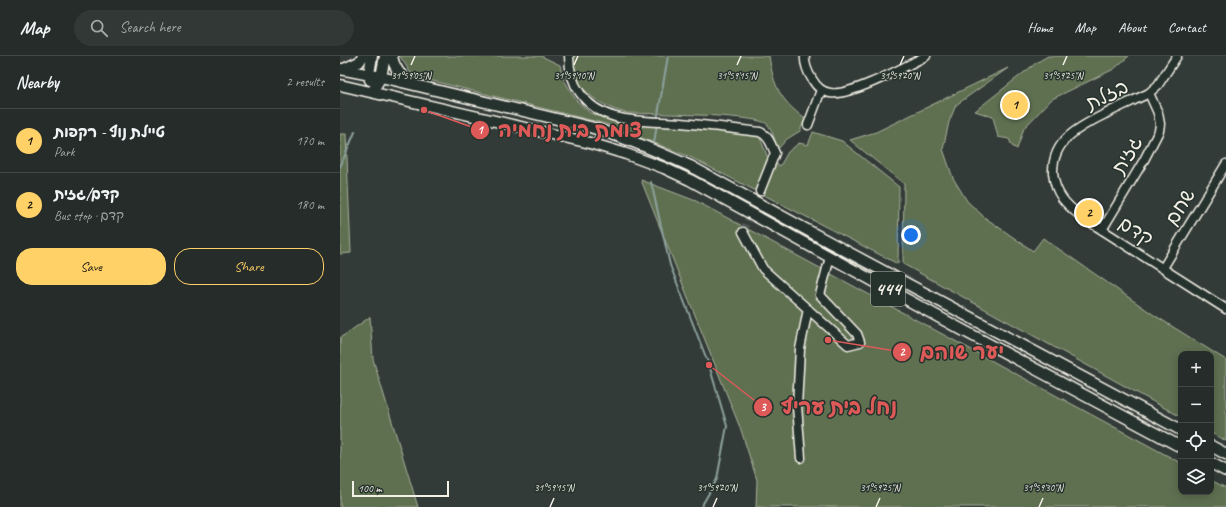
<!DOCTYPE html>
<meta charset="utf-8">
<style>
:root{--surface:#262c2a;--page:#323836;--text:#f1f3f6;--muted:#a4a7a8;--line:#424847;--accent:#ffd166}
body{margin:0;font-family:Caveat,"Playpen Sans Hebrew",sans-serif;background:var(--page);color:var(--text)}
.controls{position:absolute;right:12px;bottom:12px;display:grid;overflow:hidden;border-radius:8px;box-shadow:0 2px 10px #0003}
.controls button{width:36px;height:36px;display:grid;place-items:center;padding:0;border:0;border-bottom:1px solid var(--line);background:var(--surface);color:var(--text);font:20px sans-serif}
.scale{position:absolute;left:12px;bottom:10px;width:97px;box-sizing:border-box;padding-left:4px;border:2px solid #f4f1e8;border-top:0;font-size:11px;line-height:14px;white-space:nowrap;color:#f4f1e8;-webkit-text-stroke:3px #26332d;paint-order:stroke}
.you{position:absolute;left:571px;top:179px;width:14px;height:14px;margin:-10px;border:3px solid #fff;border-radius:50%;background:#1a73e8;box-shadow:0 0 0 6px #1a73e833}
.badge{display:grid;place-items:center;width:26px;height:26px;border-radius:50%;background:var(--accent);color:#111;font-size:13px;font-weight:700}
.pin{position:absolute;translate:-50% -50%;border:2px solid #fff;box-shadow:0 1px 4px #0006}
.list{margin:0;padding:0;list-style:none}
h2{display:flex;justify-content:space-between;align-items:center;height:52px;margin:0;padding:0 16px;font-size:17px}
h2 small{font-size:13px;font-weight:400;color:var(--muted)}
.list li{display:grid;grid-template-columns:26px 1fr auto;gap:12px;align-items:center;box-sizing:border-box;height:64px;padding:0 16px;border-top:1px solid var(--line)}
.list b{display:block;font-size:15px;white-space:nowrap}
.list p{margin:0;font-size:13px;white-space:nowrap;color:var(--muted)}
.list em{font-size:13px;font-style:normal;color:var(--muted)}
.actions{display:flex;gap:8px;padding:12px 16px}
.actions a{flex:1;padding:9px 0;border:1px solid var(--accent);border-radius:16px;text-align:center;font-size:14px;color:var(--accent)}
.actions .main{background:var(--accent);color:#111}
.icon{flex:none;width:22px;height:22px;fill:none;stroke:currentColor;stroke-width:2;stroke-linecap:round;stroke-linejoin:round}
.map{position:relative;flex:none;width:886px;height:451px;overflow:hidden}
header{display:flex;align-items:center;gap:24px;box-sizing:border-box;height:56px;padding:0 20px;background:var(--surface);border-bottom:1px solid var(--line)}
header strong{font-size:19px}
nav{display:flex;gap:22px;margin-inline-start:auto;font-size:14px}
.search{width:280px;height:36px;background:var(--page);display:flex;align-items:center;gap:10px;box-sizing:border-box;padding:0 14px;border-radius:22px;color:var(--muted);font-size:15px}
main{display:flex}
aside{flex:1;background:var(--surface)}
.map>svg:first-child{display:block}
.green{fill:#5f7051;stroke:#aab09c}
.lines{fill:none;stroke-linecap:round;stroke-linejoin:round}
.stream{stroke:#8ca19c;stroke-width:2}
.minor-tunnel{stroke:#505652;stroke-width:8;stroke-dasharray:8 4;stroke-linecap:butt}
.minor-casing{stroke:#f4f1e8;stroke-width:11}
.major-casing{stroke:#f4f1e8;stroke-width:13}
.minor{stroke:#26332d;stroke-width:8}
.major{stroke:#26332d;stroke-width:10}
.ticks{fill:none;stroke:#f4f1e8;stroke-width:1.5}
.labels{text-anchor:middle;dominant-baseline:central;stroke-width:3;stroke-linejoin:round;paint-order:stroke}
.shield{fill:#26332d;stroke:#b6b8b0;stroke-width:1}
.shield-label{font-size:19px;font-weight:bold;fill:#f4f1e8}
.street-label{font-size:20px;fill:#f4f1e8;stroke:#26332d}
.ticks-label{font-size:10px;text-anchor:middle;fill:#f4f1e8;stroke:#26332d;stroke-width:3;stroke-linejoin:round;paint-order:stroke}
.leader{fill:none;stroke:#de5a58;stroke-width:1.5}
.callout-dot{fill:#de5a58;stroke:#26332d;stroke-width:1.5}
.mark-label{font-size:12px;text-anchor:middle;font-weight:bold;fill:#fff}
.callout-label{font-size:21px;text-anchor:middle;font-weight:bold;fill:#de5a58;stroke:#26332d;stroke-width:3;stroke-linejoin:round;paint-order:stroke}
</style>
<header>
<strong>Map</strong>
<div class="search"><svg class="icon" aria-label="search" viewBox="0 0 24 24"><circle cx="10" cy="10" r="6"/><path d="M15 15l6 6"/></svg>Search here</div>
<nav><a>Home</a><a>Map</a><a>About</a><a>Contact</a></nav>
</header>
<main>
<aside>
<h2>Nearby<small>2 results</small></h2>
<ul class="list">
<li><span class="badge">1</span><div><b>טיילת נוף - רקפות</b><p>Park</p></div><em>170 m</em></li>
<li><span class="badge">2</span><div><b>קדם/גזית</b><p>Bus stop · קדם</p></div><em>180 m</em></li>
</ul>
<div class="actions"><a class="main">Save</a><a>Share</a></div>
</aside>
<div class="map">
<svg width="886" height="451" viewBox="0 0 886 451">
<rect width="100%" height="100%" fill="#333b38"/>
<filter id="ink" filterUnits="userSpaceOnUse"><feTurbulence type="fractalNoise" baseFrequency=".025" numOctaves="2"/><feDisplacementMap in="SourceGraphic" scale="8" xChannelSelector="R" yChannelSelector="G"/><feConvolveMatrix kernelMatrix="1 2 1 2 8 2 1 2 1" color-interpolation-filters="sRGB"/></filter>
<g filter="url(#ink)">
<path class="green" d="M60,0H201L220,9L223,22L236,44L250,57L281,68L409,75L420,82L428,102L440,110L448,96L459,87L468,89L473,76L502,85L559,131L558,208L350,101L266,68L85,23L70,16Z
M232,0H429C434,32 440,43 465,63L460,75L447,83L437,94C435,86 433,74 427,68C415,58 309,58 287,57C267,53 243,39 235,19C233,13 233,6 232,0Z
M708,0H789L774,13L712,43L684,72L677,93L672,90L669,83L658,81L653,61L635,55L696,7Z
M668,12L616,49L609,66L603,93L613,122L627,145L644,161L693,195L703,182L814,259L886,304V385L871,377V298H841V361L563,208L564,128L510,84L536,76Z
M0,78H6L11,197L0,198Z
M301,124L356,145L841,407V436H871V424L886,432V451H416L417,424L401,374Z
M30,261L33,303L78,451H0V282Z"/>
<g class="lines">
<path class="stream" d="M317,64L328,0
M314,87L317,68
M0,111L15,76
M311,126L330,209L369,309L387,370L377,423L361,451"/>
<path class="minor-tunnel" d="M403,176L420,135"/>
<g class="minor-casing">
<path id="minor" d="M229,0C229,14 232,26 240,37C263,70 306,64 341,67C367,69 394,73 420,76C429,80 431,89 435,97L420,135
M465,0C464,7 468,17 472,23C476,30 481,36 490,37C510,41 566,10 586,0
M837,0L818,29L809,37C795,44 781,50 767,57C741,70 712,83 713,117C715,138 726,149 742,161L886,253
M468,69L481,34
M762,174L804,104L819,75L820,68L818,57L809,37
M403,176L423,213L508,289L520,286L517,278L480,239L490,201
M823,212L886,108
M461,402L457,350L460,293L468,253"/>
</g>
<g class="major-casing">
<path id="major" d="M52,0C54,12 61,21 72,27
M0,13L41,21L250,71C284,81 317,95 350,110L489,186L841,374
M4,13L19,6L23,0
M30,24L29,18L32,0
M0,29L250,87L286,98L324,112L350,124L615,270L841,391
M32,36L41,21L45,0
M871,390L886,398
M871,407L886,415"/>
</g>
<use href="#minor" class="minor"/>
<use href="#major" class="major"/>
</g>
</g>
<path class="ticks" d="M71,9L75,0M234,9L238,0M397,9L401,0M560,9L564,0M723,9L727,0M210,451L214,442M373,451L377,442M536,451L540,442M699,451L703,442"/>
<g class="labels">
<rect class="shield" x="531" y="216" width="34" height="34" rx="3"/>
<g class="shield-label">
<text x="548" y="233">444</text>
</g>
<g class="street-label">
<text transform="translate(767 39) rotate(-26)">בזלת</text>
<text transform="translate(787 99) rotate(-60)">גזית</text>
<text transform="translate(840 151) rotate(-59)">שחם</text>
<text transform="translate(796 175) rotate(32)">קדם</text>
</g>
</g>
<g class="ticks-label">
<text x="71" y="23">31°59'05"N</text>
<text x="234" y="23">31°59'10"N</text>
<text x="397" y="23">31°59'15"N</text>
<text x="560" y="23">31°59'20"N</text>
<text x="723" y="23">31°59'25"N</text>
<text x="214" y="435">31°59'15"N</text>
<text x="377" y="435">31°59'20"N</text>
<text x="540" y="435">31°59'25"N</text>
<text x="703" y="435">31°59'30"N</text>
</g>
<path class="leader" d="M84 54L140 74M488 284L562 296M369 309L423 351"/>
<g class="callout-dot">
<circle cx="84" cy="54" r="4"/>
<circle cx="488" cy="284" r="4"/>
<circle cx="369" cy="309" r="4"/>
<circle cx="140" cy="74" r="10"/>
<circle cx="562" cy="296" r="10"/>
<circle cx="423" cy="351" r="10"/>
</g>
<g class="mark-label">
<text x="140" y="78">1</text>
<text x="562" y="300">2</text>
<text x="423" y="355">3</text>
</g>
<g class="callout-label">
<text x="230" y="81">צומת בית נחמיה</text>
<text x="622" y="303">יער שוהם</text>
<text x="499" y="358">נחל בית עריף</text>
</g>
</svg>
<div class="controls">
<button>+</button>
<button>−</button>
<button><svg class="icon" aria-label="locate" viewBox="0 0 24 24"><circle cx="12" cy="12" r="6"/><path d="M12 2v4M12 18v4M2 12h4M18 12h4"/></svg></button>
<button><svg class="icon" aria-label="layers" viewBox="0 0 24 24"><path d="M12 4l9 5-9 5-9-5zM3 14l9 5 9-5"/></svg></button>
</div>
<div class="scale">100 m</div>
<div class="you"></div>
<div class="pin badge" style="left:675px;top:49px">1</div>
<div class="pin badge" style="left:749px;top:157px">2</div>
</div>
</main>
